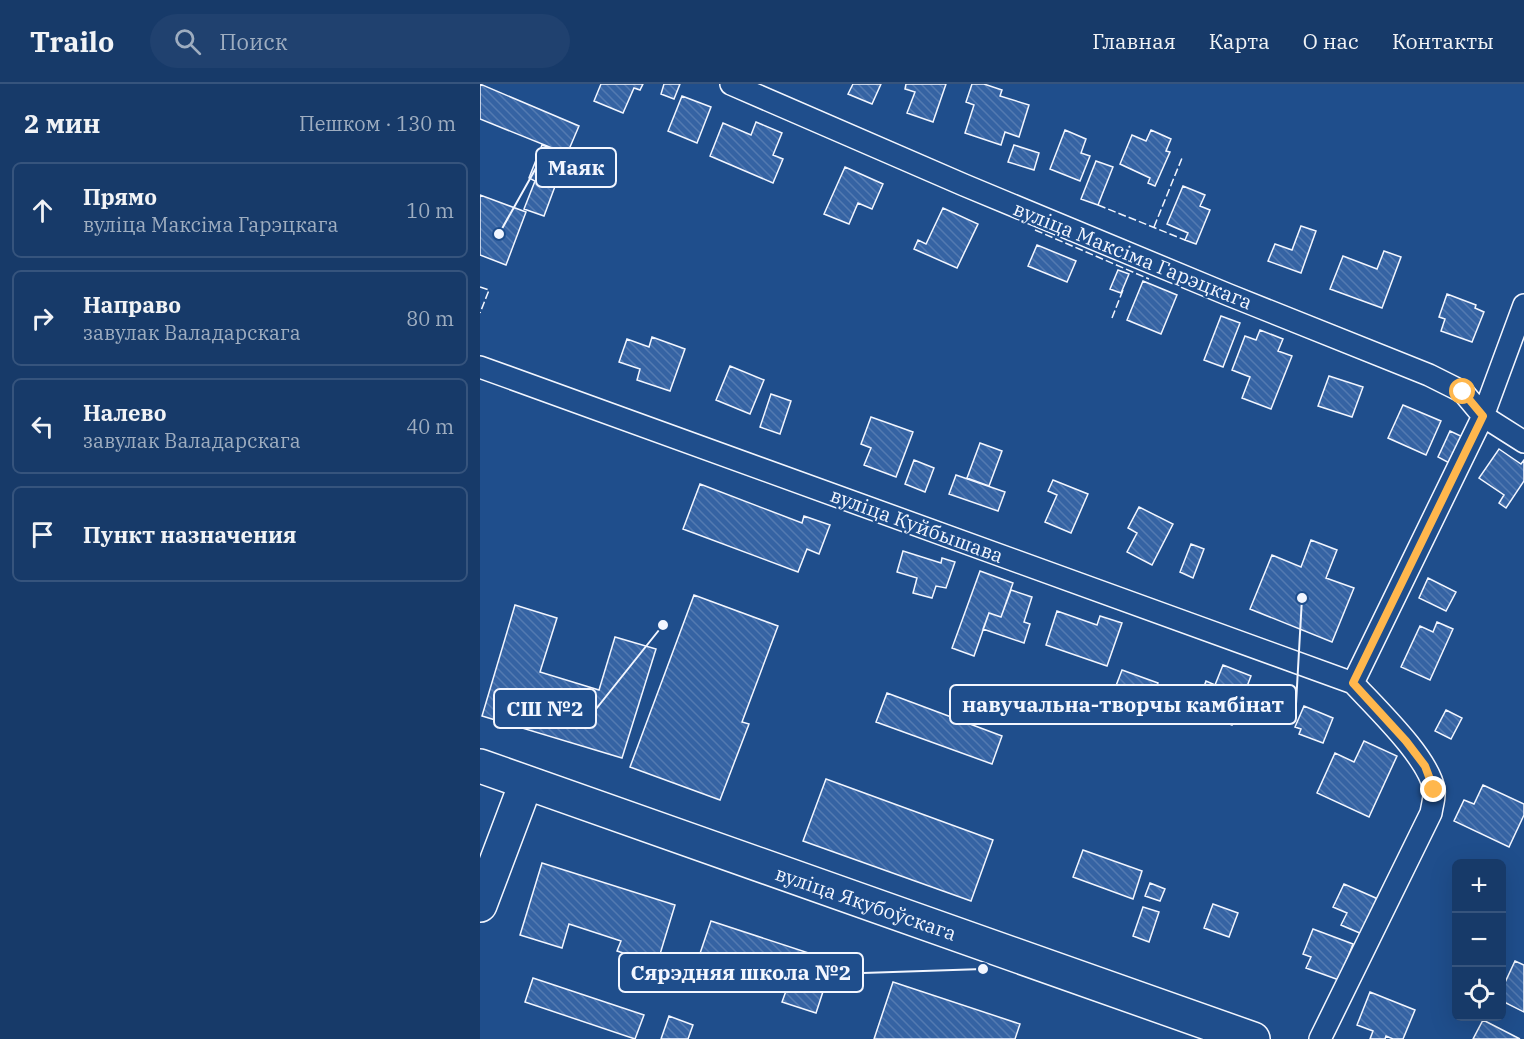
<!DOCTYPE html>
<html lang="ru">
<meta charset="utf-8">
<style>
:root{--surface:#173a69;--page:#20416f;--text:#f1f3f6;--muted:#9eadc0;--line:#36547d}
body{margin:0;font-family:"IBM Plex Serif",serif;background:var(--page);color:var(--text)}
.controls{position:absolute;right:18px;bottom:18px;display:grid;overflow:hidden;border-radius:9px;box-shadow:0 6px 24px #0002}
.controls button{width:54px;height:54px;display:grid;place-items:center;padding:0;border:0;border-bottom:2px solid var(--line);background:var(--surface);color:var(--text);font:30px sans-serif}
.stop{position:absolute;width:18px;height:18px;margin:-14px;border:4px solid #ffb74d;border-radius:50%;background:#fff}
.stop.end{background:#ffb74d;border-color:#fff;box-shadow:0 2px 6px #0008}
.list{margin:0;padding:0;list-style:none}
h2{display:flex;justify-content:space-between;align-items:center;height:78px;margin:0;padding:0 24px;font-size:26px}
h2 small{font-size:20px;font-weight:400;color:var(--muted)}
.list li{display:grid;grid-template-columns:39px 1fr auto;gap:18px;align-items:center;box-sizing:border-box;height:96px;margin:0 12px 12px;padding:0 12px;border:2px solid var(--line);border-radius:9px}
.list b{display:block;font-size:22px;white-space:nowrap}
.list p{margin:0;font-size:20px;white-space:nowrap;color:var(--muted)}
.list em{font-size:20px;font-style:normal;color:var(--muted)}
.icon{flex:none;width:33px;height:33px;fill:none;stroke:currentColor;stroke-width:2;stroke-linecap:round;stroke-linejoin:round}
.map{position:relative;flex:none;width:1044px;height:955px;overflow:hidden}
header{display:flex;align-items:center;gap:36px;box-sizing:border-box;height:84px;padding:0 30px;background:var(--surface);border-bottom:2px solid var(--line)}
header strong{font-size:28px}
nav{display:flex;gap:33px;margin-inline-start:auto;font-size:21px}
.search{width:420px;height:54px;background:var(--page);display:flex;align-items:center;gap:15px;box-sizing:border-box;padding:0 21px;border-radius:33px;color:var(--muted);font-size:22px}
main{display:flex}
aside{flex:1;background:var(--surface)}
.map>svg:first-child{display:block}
.building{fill:url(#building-back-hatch);stroke:#f2f6ff;stroke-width:1.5}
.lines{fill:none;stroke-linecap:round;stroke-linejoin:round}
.street-casing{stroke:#f2f6ff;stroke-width:24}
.primary-casing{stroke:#f2f6ff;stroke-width:36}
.street{stroke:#1f4e8c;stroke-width:21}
.primary{stroke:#1f4e8c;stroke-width:33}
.fence{stroke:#f2f6ff;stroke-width:1.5;stroke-dasharray:8 3;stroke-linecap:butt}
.route{stroke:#ffb74d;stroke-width:8}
.labels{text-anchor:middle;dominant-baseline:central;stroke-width:4.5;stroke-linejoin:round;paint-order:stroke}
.street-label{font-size:20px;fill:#f2f6ff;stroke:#1f4e8c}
.leader{fill:none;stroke:#f2f6ff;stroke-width:2}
.callout-dot{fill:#f2f6ff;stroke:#1f4e8c;stroke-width:2}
.callout{fill:#1f4e8c;stroke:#f2f6ff;stroke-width:2}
.callout-label{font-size:21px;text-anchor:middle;font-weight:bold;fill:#f2f6ff}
</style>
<header>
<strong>Trailo</strong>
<div class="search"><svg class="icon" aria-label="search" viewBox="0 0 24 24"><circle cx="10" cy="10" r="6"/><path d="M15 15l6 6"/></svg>Поиск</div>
<nav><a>Главная</a><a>Карта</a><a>О нас</a><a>Контакты</a></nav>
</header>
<main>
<aside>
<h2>2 мин<small>Пешком · 130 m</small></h2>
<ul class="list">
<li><svg class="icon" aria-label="ahead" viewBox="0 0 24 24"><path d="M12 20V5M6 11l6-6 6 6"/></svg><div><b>Прямо</b><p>вуліца Максіма Гарэцкага</p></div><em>10 m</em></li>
<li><svg class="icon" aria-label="right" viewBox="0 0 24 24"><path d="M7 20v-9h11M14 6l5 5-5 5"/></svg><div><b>Направо</b><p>завулак Валадарскага</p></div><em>80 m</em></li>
<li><svg class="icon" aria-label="left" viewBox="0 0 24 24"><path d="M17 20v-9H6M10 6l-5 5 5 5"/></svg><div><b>Налево</b><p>завулак Валадарскага</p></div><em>40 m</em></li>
<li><svg class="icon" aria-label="arrive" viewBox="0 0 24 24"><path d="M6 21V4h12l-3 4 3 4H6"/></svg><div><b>Пункт назначения</b></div></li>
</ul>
</aside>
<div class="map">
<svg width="1044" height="955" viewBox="0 0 1044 955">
<defs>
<pattern id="building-back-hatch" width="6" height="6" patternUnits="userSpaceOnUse" patternTransform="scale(1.5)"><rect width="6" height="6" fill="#3563a3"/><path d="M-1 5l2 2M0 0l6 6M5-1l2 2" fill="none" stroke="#537ab1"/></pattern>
</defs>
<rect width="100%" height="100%" fill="#1f4e8c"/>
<path class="building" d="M0,0L99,42L87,70L0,35Z
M121,0H163L160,6L154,4L143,29L114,17Z
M184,0H200L194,15L181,10Z
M373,0H401L392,20L368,10Z
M426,0H466L453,38L427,29L435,8L425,5Z
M492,0H504L522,6L520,12L549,21L539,53L525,48L521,61L485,49L494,21L486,18Z
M202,12L231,23L217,59L188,47Z
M276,38L302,49L293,71L303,75L293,99L230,72L243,39L271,51Z
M585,46L606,55L601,69L610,72L600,97L570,85Z
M671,46L691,55L686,67L690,68L675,102L668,99L670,94L640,80L652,51L666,57Z
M62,61L87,70L64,132L44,125L55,97L49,94Z
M534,61L559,69L554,86L528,78Z
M616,77L633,83L618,121L601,115Z
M365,83L403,100L392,125L378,119L369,140L344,130Z
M703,102L725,111L720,122L730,126L716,160L705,156L708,149L687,140Z
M0,111L46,128L26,181L0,171Z
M463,124L498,140L477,184L434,165L438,156L446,160Z
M821,142L836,147L821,189L788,177L795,160L812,166Z
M557,161L596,177L587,198L548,182Z
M904,167L921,173L902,224L850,205L863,172L897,185Z
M638,186L649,190L641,209L630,205Z
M663,197L697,211L681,250L647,236Z
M967,210L996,221L995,224L1004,228L992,258L961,247L965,235L959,233Z
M741,232L760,239L743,283L724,276Z
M780,246L803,255L798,267L812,272L791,325L762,314L770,293L752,286L765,252L776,256Z
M172,253L205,265L190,307L157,296L160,285L139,278L147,255L169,263Z
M250,282L284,296L270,330L236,316Z
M849,292L883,303L872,333L838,322Z
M291,310L311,317L300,350L280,343Z
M923,321L961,337L946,371L908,354Z
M391,333L433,348L416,393L384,381L391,364L381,360Z
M970,347L985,354L973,381L958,373Z
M500,359L522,367L509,402L487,394Z
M1019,365L1041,380L1044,376V397L1026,424L1019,419L1024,411L999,394Z
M434,376L454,384L445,408L425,400Z
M476,391L525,408L518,427L469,410Z
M573,396L608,410L591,449L565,438L577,411L568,407Z
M220,400L322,439L324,432L350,441L339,470L327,465L318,488L203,445Z
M659,423L693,440L672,481L647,468L657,449L648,444Z
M831,456L857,466L846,494L874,504L852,558L770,525L792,471L821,483Z
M711,460L724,465L713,494L700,488Z
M423,467L461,479L462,474L475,478L466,504L456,502L452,514L433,509L437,494L417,488Z
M500,487L533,499L521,533L509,529L494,572L472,564Z
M948,494L976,508L966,527L939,514Z
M531,506L552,513L544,538L550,540L544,559L503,545L509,529L521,533Z
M214,511L298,542L262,638L269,640L240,716L150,683Z
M35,521L77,534L60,588L119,606L135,553L176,565L142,674L2,632Z
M577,527L617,541L620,532L642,539L627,582L566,561Z
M957,538L973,545L950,596L921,583L940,542L953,548Z
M743,581L771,592L752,641L726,631L732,615L721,611L726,597L735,601Z
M642,586L678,599L665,634L629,620Z
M407,609L522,652L512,680L396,638Z
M824,622L853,634L843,659L819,650L821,645L815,643Z
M966,626L982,634L971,655L955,647Z
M884,657L917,672L889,733L837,709L855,669L874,678Z
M346,695L513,756L491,817L323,757Z
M1003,701L1044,720V731L1029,763L974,737L984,716L994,720Z
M603,766L662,787L653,815L593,793Z
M62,779L195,821L177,880L137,867L141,857L89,840L82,864L40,851Z
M670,799L685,805L680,817L665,812Z
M864,800L898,815L882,850L861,841L867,829L853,823Z
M733,820L758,829L749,853L724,844Z
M663,823L679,828L669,858L653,852Z
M231,837L353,877L336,929L302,918L306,907L249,888L244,903L212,893Z
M833,845L873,860L859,896L826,884L831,873L823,870Z
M1035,877L1044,881V928L1022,917V905Z
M53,894L164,931L155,955L45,918Z
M413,898L540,940L535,955H394Z
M890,908L935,926L923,955H913L906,952L905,955H890L893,947L877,941Z
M189,932L213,941L208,955H181Z
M1003,936L1040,955H993Z"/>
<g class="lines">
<g class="street-casing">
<path id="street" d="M251,0L484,101L749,211L949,291L983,308L1003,332L1044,358
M0,283L873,599
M840,955L951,729C952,722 955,713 954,706C950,675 895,623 873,599L1003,332L1044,221"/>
</g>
<g class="primary-casing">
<path id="primary" d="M0,682L773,955
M0,821L46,699"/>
</g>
<use href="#street" class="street"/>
<use href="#primary" class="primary"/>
<path class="fence" d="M618,121L705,156
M674,143L702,74
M555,146L669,195
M0,203L9,206L0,229
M632,234L643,206"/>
</g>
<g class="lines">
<path class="route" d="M954,706L945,682L926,657L873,599L1003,332L983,308"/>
</g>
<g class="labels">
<g class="street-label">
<text transform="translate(653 171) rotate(22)">вуліца Максіма Гарэцкага</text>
<text transform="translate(437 441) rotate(20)">вуліца Куйбышава</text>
<text transform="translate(386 819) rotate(19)">вуліца Якубоўскага</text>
</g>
</g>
<path class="leader" d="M19 150L56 84M822 514L816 620M183 541L116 625M503 885L383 889"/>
<g class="callout-dot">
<circle cx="19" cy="150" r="6"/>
<circle cx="822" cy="514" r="6"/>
<circle cx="183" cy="541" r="6"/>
<circle cx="503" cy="885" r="6"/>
</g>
<g class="callout">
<rect x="56" y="64" width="80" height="39" rx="6"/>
<rect x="470" y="601" width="346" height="39" rx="6"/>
<rect x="14" y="605" width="102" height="39" rx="6"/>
<rect x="139" y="869" width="244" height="39" rx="6"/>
</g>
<g class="callout-label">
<text x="96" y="91">Маяк</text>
<text x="643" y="628">навучальна-творчы камбінат</text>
<text x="65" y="632">СШ №2</text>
<text x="261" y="896">Сярэдняя школа №2</text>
</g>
</svg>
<div class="controls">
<button>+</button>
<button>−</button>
<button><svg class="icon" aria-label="locate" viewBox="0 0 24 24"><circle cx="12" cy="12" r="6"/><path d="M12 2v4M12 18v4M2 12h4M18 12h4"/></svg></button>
</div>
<div class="stop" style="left:983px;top:308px"></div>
<div class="stop end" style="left:954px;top:706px"></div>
</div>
</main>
